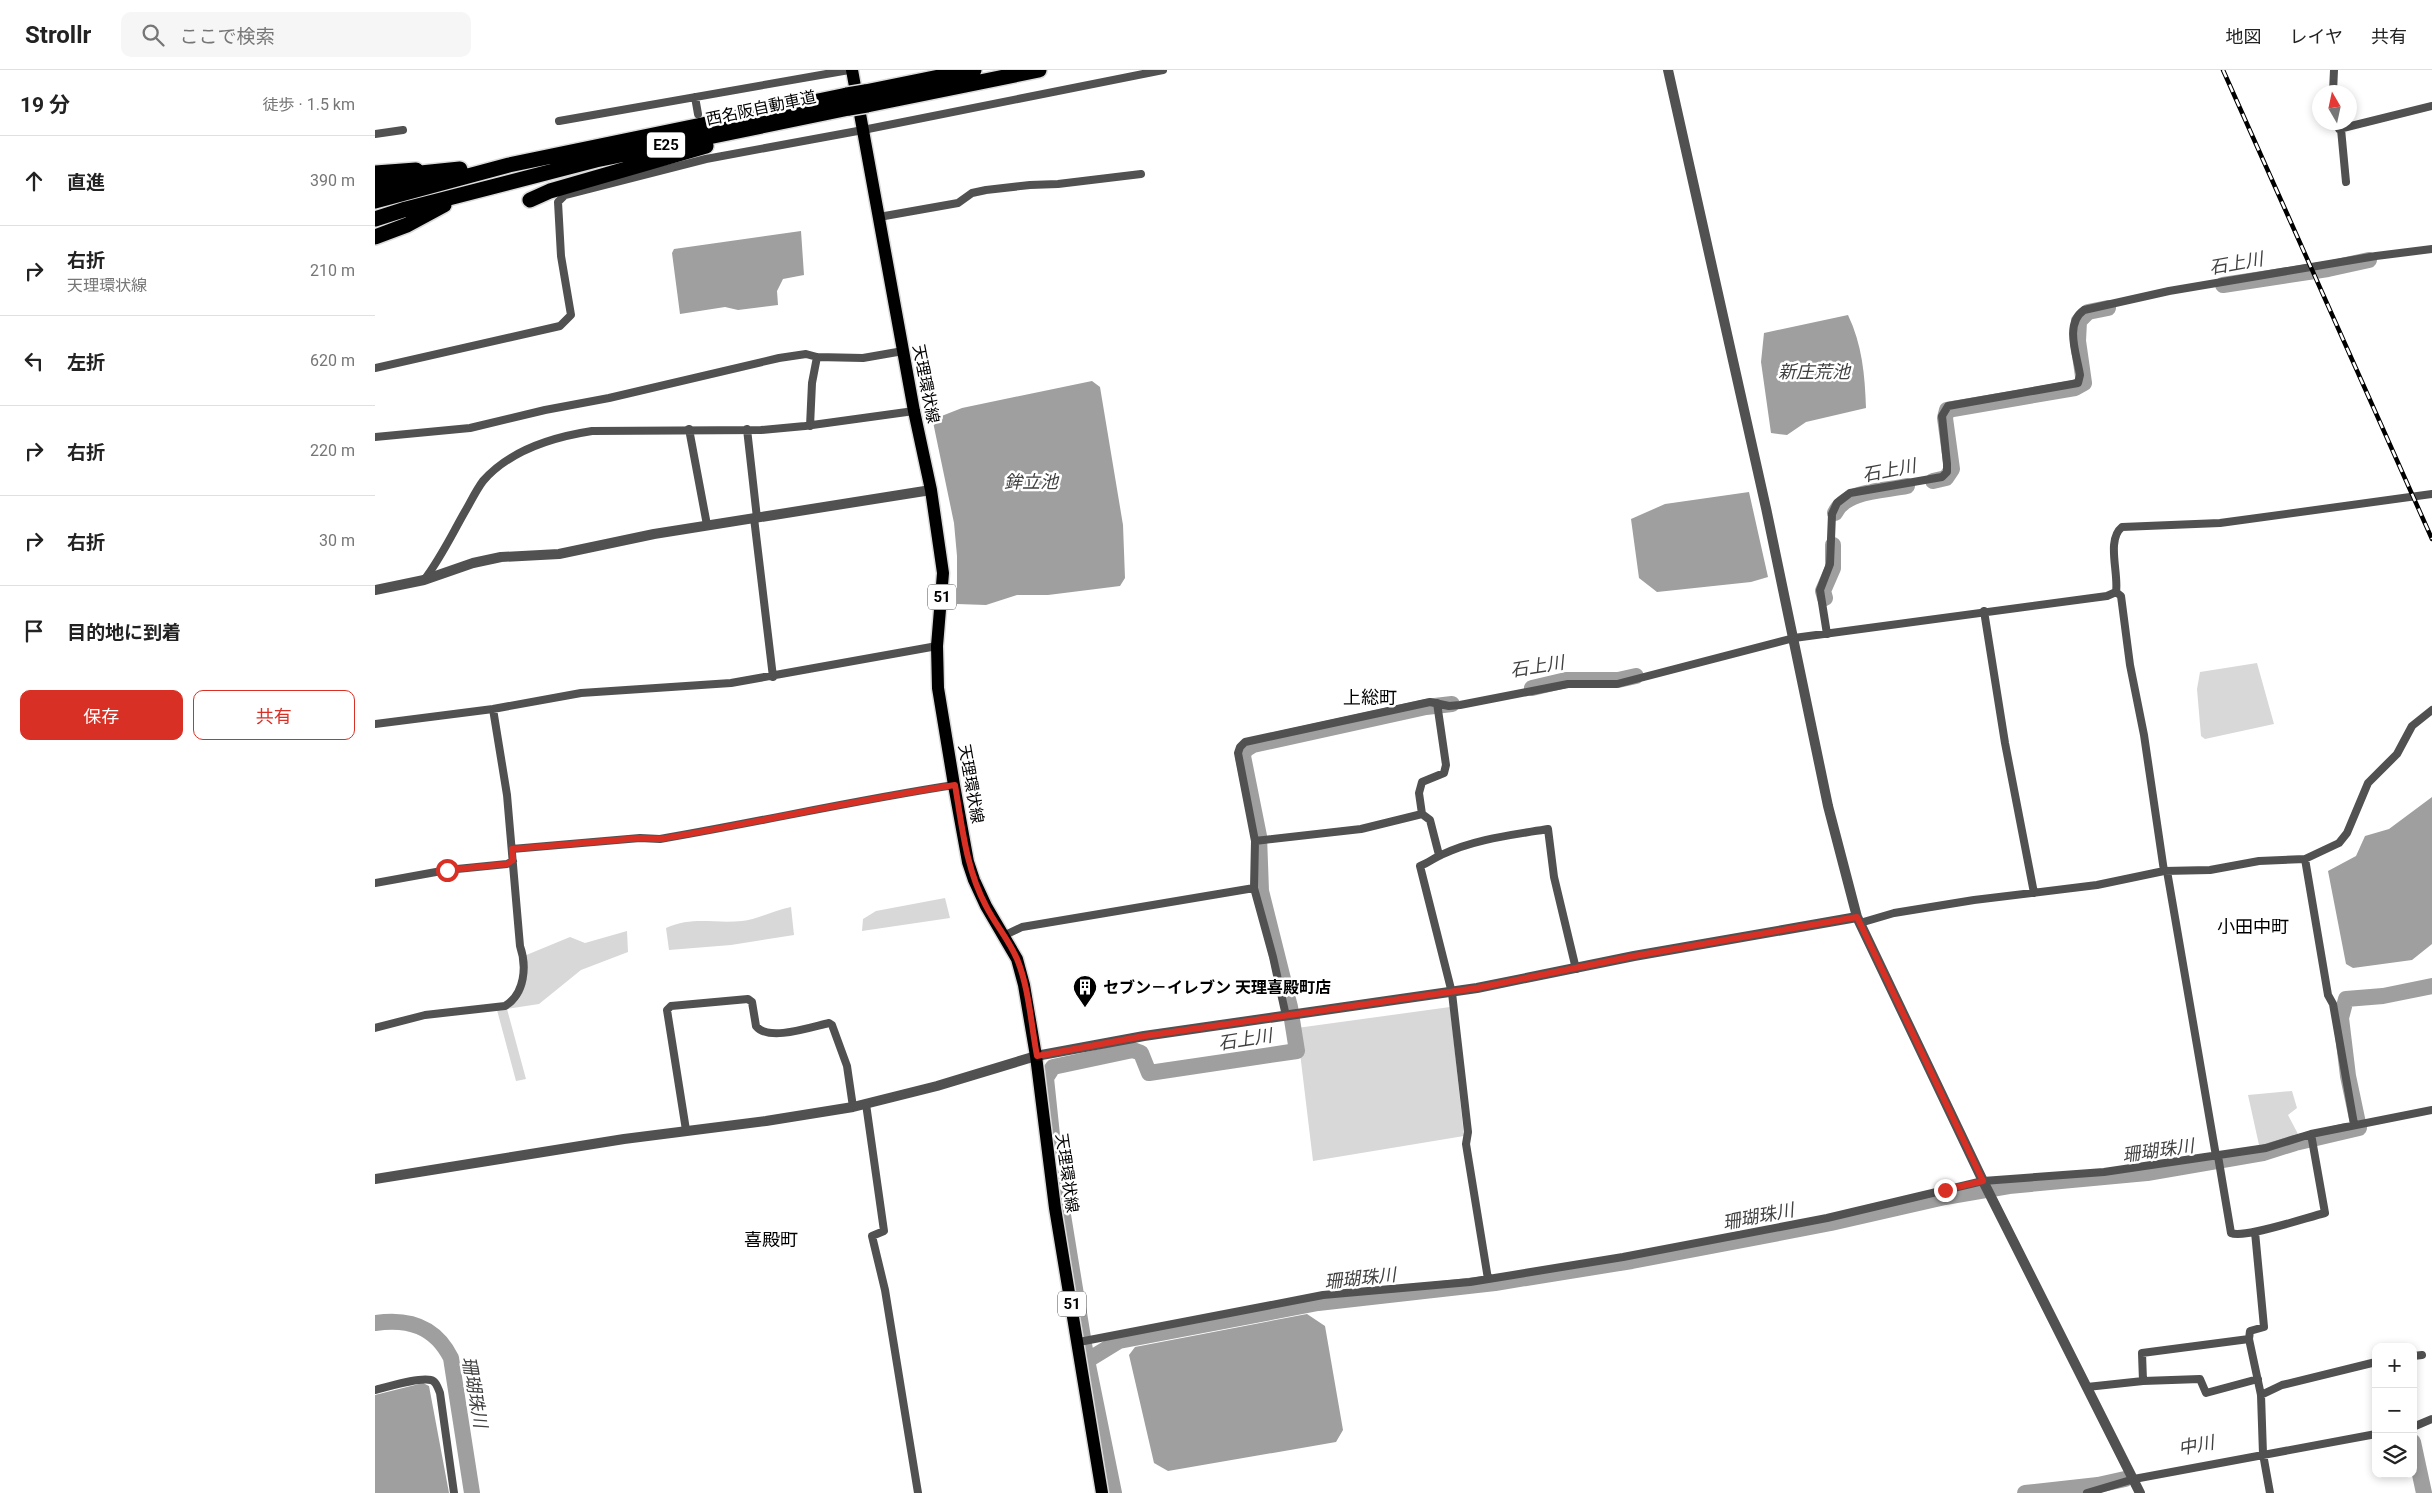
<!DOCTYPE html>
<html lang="ja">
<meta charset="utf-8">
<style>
:root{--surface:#fff;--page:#f6f6f6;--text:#222;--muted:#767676;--line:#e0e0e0;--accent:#d93025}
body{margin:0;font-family:Roboto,"Noto Sans JP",sans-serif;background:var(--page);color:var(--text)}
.controls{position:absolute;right:15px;bottom:15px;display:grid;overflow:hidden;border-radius:10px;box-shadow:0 2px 8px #0003}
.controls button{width:45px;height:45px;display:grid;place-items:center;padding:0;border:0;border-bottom:1px solid var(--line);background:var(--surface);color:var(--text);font:25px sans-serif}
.compass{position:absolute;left:1937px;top:15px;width:45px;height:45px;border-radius:50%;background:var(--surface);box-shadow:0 2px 8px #0003;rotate:351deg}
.stop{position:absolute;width:15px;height:15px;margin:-11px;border:4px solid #d93025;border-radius:50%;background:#fff}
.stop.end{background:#d93025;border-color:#fff;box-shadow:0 1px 5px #0008}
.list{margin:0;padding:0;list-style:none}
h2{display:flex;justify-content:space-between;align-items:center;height:65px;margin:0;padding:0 20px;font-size:21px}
h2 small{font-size:16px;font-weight:400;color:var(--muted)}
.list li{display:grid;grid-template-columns:32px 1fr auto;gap:15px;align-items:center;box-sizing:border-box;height:90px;padding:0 20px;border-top:1px solid var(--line)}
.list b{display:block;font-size:19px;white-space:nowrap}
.list p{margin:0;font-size:16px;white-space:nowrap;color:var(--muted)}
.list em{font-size:16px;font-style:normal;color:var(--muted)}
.actions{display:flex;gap:10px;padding:15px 20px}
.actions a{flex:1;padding:11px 0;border:1px solid var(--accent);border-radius:10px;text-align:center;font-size:18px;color:var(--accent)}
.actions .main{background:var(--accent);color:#fff}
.icon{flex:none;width:28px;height:28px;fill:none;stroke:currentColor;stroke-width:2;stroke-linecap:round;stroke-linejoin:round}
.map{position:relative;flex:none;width:2057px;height:1423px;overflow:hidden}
header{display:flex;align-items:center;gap:30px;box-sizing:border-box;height:70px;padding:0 25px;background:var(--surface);border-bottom:1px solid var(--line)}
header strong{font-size:24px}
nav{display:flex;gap:28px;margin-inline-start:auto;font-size:18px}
.search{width:350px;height:45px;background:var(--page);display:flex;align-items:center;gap:12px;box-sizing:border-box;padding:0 18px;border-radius:10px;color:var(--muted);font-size:19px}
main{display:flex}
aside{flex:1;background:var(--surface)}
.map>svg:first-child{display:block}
.green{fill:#d8d8d8}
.water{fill:#9f9f9f}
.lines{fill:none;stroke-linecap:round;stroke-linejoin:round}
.river{stroke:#9f9f9f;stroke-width:16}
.primary-casing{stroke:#dbdbdb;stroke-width:15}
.motorway-casing{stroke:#dbdbdb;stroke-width:18}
.minor{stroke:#515151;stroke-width:8}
.tertiary{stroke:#515151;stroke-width:10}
.primary{stroke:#000;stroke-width:12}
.motorway{stroke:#000;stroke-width:15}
.rail-casing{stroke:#000;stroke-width:4.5}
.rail{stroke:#fff;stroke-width:2.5;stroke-dasharray:8;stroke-linecap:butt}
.motorway-bridge-casing{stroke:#dbdbdb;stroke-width:18;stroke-linecap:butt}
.motorway-bridge{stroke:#000;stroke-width:15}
.route{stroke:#d93025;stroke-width:6}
.labels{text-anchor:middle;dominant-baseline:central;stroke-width:5;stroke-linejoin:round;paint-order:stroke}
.shield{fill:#fff;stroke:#4c4c4c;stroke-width:1}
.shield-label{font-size:15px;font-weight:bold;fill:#000}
.street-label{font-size:16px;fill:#000;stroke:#fff}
.poi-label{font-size:16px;font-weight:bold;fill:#000;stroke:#fff;text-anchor:start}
.water-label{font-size:18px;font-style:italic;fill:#404040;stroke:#fff}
.neighbourhood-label{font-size:18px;fill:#000;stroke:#fff}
</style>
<header>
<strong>Strollr</strong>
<div class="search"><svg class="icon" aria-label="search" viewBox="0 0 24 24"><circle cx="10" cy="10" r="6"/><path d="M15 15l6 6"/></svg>ここで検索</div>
<nav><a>地図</a><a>レイヤ</a><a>共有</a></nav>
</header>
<main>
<aside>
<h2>19 分<small>徒歩 · 1.5 km</small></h2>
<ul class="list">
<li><svg class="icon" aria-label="ahead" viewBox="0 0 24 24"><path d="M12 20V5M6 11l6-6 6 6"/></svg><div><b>直進</b></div><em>390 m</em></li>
<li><svg class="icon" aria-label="right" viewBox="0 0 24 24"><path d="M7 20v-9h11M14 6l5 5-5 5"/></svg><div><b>右折</b><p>天理環状線</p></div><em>210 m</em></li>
<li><svg class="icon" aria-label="left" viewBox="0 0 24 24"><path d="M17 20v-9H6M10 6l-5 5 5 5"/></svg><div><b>左折</b></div><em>620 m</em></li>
<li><svg class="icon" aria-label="right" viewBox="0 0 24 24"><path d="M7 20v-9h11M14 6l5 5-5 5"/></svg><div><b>右折</b></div><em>220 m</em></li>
<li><svg class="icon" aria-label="right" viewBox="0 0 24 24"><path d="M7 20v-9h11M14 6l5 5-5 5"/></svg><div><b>右折</b></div><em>30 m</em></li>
<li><svg class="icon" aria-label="arrive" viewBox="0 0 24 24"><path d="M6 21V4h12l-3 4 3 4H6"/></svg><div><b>目的地に到着</b></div></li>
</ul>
<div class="actions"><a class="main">保存</a><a>共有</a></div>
</aside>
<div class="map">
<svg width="2057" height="1423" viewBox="0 0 2057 1423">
<rect width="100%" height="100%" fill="#fff"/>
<path class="green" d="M1882,593L1899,654L1830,669L1826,666L1822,619L1825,602Z
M570,828L575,848L487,861L488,849L501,841Z
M416,837L419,865L356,875L294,880L291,858C318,846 339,854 367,851C381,850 399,840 416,837Z
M252,861L253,882L206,900L164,934L132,939L151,1009L141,1011L122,940C153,937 151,910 149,886L195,867L210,873Z
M1075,937L1089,1066L938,1091L922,958Z
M1917,1021L1922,1038L1913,1045L1923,1064L1896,1074L1884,1075L1873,1025Z"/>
<path class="water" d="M426,161L429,205L408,209L402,221L403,235L363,240L350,237L305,244L297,183L299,179Z
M1473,245C1487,274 1490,305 1491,338L1431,352L1412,365L1396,363L1386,292L1389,263Z
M717,311L725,317L748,455L750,508L745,516L673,525H642L611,535L582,534V486L579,453L558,352L559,349L587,338Z
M1374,422L1393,507L1376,512L1282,522L1264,508L1256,449L1290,434Z
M2057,727V874L2037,890L1978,898L1971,894L1953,801L1981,786L1990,766L2014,759Z
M932,1244L950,1256L968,1360L961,1372L793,1401L779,1393L754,1285L760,1277Z
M48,1313L54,1316L74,1423H0V1325Z"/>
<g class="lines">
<path class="river" d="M1848,215L1953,199L1994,190
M1558,411L1571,408L1577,399L1570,348L1572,340L1700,318L1709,313L1703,271L1704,251L1713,242L1733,238
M1460,443C1471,420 1509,421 1532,416
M1450,528L1448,521L1458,498V475
M1157,618L1191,610H1243L1261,606
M679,1084L671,1008L678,997L758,980L766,983L774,1003L922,981L915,937L886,821L884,766L868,686L870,680L878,675L1051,637L1077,634
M682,1108L710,1280L739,1423
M0,1253C33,1248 60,1256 76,1288L97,1423
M713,1290L744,1271L943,1233L1120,1213L1257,1191L1456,1153L1570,1127L1634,1116L1772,1103L1888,1083L1920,1073L1984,1058L1973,1006L1966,948L1971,929L2008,926L2057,916
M2038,1372L2049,1423
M1650,1423L1723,1415L1750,1409"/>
<g class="primary-casing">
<path id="primary" d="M477,0L539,341L556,420L568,503L562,576L563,618L579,715L593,792L599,810L611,836L642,889L649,915L661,986L680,1138L727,1423"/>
</g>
<g class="motorway-casing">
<path id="motorway" d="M490,22L599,0
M492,35L664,0
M0,103L41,100
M36,104L85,99
M0,117L46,108
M155,130L175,121L331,76
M0,131L134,95L472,25
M0,149L31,139L221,90L474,38
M0,167L32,155L69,135"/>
</g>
<path class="minor" d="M1958,22L1959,0
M320,27L323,44
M184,51L474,0
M1962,52L1964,59L2057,36
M1966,59L1971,112
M0,64L28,60
M504,147L583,133L597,123L611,120L655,115L683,114L766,104
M0,298L185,256L196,245L186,186L183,132L190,125L331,89L488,60L788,0
M435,356L437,313L442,287
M314,359L332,455
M372,359L382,448
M0,367L95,358L170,340L234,328L404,288L431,284L442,287L488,288L528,281
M379,448L398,607
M49,510C66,488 78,462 92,438C97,429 102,419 108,411C135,380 178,367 217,361L386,360L430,356L539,341
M1741,522C1744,503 1731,470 1747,457L1845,453L2057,424
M1741,522L1746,526L1755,595L1769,665L1789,801
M1609,541L1630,673L1659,823
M1452,564L1445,520L1455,494L1457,444L1462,433L1475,423L1567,407L1572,402V394L1567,346L1573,336L1703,313L1705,305C1702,285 1689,254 1709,240L1794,221L2001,186L2057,179
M1062,633L1071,695L1069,703L1047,712L1044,723L1047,744L1055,750L1064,785
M0,654L118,639L206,623L356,613L562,576
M880,771L986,759L1047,744
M137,779L265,768L285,769C384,752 481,730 579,715
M1930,789L1953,925L1958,934L1979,1054
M1792,801L1841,1086
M0,813L72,800L132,794L138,791
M1485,853L1519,843L1599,830L1722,815L1789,801L1835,800L1884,791L1930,789L1964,773L1972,763L1993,713L2022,684L2037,656L2057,640
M630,865L647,857L879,818
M911,946L898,887L879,818L880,771L863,683L865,677L870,672L1055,632L1074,636L1085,635L1193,614H1242L1419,568L1732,526L1741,522
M0,958L50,945L130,936C150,924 152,896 145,876L132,725L118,639
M491,1034L509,1161L497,1166L510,1220L543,1423
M311,1060L292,940L296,936L373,929L377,932L381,956C393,972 436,957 454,953L457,955L472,996L478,1037
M1843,1086L1856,1163C1869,1169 1933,1147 1950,1143L1936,1064
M1880,1162L1889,1257L1875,1261L1874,1269L1886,1325L1888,1384L1895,1423
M1113,1209L1091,1074L1093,1062L1077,923L1045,796C1053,793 1059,788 1066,785C1099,769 1137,765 1173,759L1179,807L1201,899
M704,1272L948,1225L1095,1212L1248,1187L1452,1148L1608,1111L1729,1102L1891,1078L1936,1064L2057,1040
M2038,1286L2047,1285
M1768,1311L1767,1283L1874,1269
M1712,1317L1768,1311L1825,1309L1831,1323L1883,1309
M0,1320C13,1317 43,1307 56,1310C61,1311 63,1318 65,1323L79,1423
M1886,1325L1907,1315L2001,1292
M2038,1357L2057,1349
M1712,1423L1759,1409L2001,1364"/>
<path class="tertiary" d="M1293,0L1391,438L1453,736L1482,847L1608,1111L1765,1423
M0,520L49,510L98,493L126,487L184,484L279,464L556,420
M0,1109L249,1069L391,1051L478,1037L562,1016L661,986L769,966L1102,918L1259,886L1482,847"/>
<use href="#primary" class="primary"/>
<use href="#motorway" class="motorway"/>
<g class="rail-casing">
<path id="rail" d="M1848,0L2057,469"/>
</g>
<use href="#rail" class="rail"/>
<g class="motorway-bridge-casing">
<path id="motorway-bridge" d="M472,25L490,22
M474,38L492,35"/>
</g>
<use href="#motorway-bridge" class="motorway-bridge"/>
</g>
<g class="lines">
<path class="route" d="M72,800L132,794L138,790L137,779L265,768L285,769C384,752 481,730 580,715C587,756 591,799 611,836C620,854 634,870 642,889C654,918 656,954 662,986L769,966L1102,918L1259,886L1482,847L1608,1111L1570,1120"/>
</g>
<defs>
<g id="building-pin" transform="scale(1.25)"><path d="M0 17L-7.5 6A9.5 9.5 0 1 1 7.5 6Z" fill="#000" stroke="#fff"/><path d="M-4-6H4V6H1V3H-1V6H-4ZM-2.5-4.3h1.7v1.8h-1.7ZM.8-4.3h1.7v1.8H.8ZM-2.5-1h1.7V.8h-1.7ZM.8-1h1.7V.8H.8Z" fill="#fff"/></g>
</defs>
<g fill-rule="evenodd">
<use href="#building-pin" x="710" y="917"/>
</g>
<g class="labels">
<g class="shield">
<rect x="272" y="62.5" width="38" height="25" rx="4"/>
<rect x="553" y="514.5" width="28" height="25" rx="4"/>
<rect x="683" y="1221.5" width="28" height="25" rx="4"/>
</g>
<g class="shield-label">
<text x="291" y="75">E25</text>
<text x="567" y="527">51</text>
<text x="697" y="1234">51</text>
</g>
<g class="street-label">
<text transform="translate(386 38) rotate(-12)">西名阪自動車道</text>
<text transform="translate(551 314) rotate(79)">天理環状線</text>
<text transform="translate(596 714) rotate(80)">天理環状線</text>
<text transform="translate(692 1103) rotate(82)">天理環状線</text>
</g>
<g class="poi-label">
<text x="728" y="917">セブン－イレブン 天理喜殿町店</text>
</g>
<g class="water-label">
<text transform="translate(1861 193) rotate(-10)">石上川</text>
<text x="1439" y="301">新庄荒池</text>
<text transform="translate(1514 400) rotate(-11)">石上川</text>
<text x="656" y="411">鉾立池</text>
<text transform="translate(1162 596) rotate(-9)">石上川</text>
<text transform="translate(870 969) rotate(-9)">石上川</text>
<text transform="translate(1783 1080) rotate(-8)">珊瑚珠川</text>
<text transform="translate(1383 1146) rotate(-11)">珊瑚珠川</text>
<text transform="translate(985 1208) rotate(-6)">珊瑚珠川</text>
<text transform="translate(100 1322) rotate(80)">珊瑚珠川</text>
<text transform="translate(1821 1375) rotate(-11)">中川</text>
</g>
<g class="neighbourhood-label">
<text x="995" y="627">上総町</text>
<text x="1878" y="856">小田中町</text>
<text x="396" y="1169">喜殿町</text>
</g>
</g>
</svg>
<div class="controls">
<button>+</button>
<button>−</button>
<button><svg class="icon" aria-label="layers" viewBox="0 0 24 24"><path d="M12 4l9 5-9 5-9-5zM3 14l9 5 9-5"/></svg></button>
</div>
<svg class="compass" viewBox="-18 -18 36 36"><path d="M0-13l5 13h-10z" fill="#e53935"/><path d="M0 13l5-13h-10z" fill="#767676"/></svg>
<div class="stop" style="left:72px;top:800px"></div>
<div class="stop end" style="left:1570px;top:1120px"></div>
</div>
</main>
